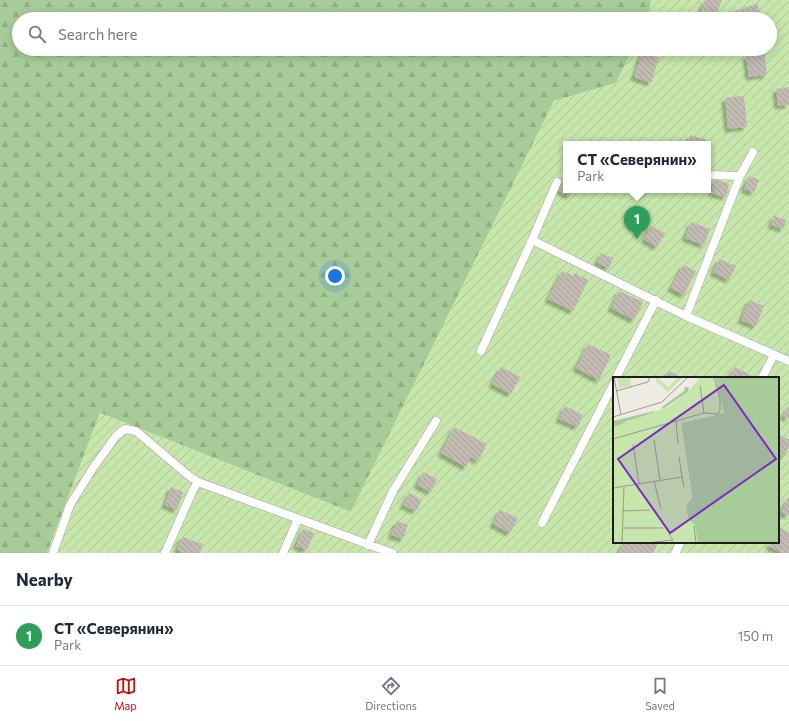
<!DOCTYPE html>
<meta charset="utf-8">
<style>
:root{--surface:#fff;--page:#f2f2f3;--text:#1f2937;--muted:#747a83;--line:#e0e1e3;--accent:#c20e08}
body{margin:0;font-family:Commissioner,sans-serif;background:var(--page);color:var(--text)}
.you{position:absolute;left:335px;top:276px;width:14px;height:14px;margin:-10px;border:3px solid #fff;border-radius:50%;background:#1a73e8;box-shadow:0 0 0 6px #1a73e833}
.badge{display:grid;place-items:center;width:26px;height:26px;border-radius:50%;background:var(--accent);color:#fff;font-size:13px;font-weight:700}
.pin{position:absolute;translate:-50% -33px;filter:drop-shadow(0 1px 2px #0008)}
.pin::after{content:'';position:absolute;top:21px;width:14px;height:12px;background:inherit;clip-path:polygon(0 0,100% 0,50% 100%)}
.popup{position:absolute;left:563px;top:141px;width:148px;height:52px;box-sizing:border-box;display:grid;place-content:center;border-radius:0px;background:var(--surface);filter:drop-shadow(0 1px 3px #0005);font-size:13px;white-space:nowrap;color:var(--muted)}
.popup b{font-size:15px;color:var(--text)}
.popup::after{content:'';position:absolute;left:50%;top:100%;margin-left:-8px;border:8px solid transparent;border-top-color:var(--surface)}
.list{margin:0;padding:0;list-style:none}
h2{display:flex;justify-content:space-between;align-items:center;height:52px;margin:0;padding:0 16px;font-size:17px}
h2 small{font-size:13px;font-weight:400;color:var(--muted)}
.list li{display:grid;grid-template-columns:26px 1fr auto;gap:12px;align-items:center;box-sizing:border-box;height:60px;padding:0 16px;border-top:1px solid var(--line)}
.list b{display:block;font-size:15px;white-space:nowrap}
.list p{margin:0;font-size:13px;white-space:nowrap;color:var(--muted)}
.list em{font-size:13px;font-style:normal;color:var(--muted)}
.icon{flex:none;width:22px;height:22px;fill:none;stroke:currentColor;stroke-width:2;stroke-linecap:round;stroke-linejoin:round}
.map{position:relative;flex:none;width:789px;height:553px;overflow:hidden}
.search{position:absolute;background:var(--surface);box-shadow:0 2px 10px #0003;left:12px;right:12px;top:12px;height:44px;display:flex;align-items:center;gap:10px;box-sizing:border-box;padding:0 14px;border-radius:22px;color:var(--muted);font-size:15px}
.sheet{height:112px;background:var(--surface)}
nav{display:flex;justify-content:space-around;align-items:center;box-sizing:border-box;height:56px;border-top:1px solid var(--line);background:var(--surface);font-size:11px;color:var(--muted)}
nav a{display:grid;justify-items:center;gap:2px}
nav .on{color:var(--accent)}
.map>svg:first-child{display:block}
.forest{fill:url(#forest-firs)}
.garden{fill:url(#garden-furrows);fill-rule:evenodd}
.building{fill:url(#building-back-hatch);filter:url(#shadow)}
.lines{fill:none;stroke-linecap:round;stroke-linejoin:round}
.lane-casing{stroke:#a4a4a4;stroke-width:9}
.lane{stroke:#fff;stroke-width:8}
.inset-road{fill:none;stroke:#9a9994;stroke-width:1}
.view{fill:#7b2cbf;fill-opacity:0.15;stroke:#7b2cbf;stroke-width:2}
.inset-edge{fill:none;stroke:#1d1d1d;stroke-width:2}
</style>
<div class="map">
<svg width="789" height="553" viewBox="0 0 789 553">
<defs>
<pattern id="forest-firs" width="22" height="20" patternUnits="userSpaceOnUse"><rect width="22" height="20" fill="#a7cc99"/><path d="M5 1l3.5 6h-7zM16 11l3.5 6h-7z" fill="#8faf83"/></pattern>
<pattern id="garden-furrows" width="10" height="10" patternUnits="userSpaceOnUse"><rect width="10" height="10" fill="#c6e6ab"/><path d="M-1 1l2-2M0 10L10 0M9 11l2-2" fill="none" stroke="#aac593"/></pattern>
<pattern id="building-back-hatch" width="6" height="6" patternUnits="userSpaceOnUse"><rect width="6" height="6" fill="#c2bab3"/><path d="M-1 5l2 2M0 0l6 6M5-1l2 2" fill="none" stroke="#a69f9a"/></pattern>
<filter id="shadow"><feDropShadow dx="-3.5" dy="3.5" stdDeviation="1" flood-color="#0004"/></filter>
</defs>
<rect width="100%" height="100%" fill="#eeebe3"/>
<path class="forest" d="M0,0H651L650,15L648,19H19V49H633L616,83L554,101L351,512L100,413L47,553H0Z"/>
<path class="garden" d="M651,0H789V553H47L100,413L351,512L554,101L616,83L633,49H770V19H648L650,15ZM566,144H708V190H566ZM614,378H778V542H614Z"/>
<path class="building" d="M705,0H722L714,19H702L698,17Z
M757,4L762,19H729L727,13Z
M642,52L659,58L651,83L634,77Z
M764,53L767,75L749,77L746,55Z
M789,87V105L778,106L776,89Z
M744,96L747,127L728,129L725,98Z
M690,135L707,140L706,144H688Z
M749,176L759,180L754,193L744,189Z
M566,177V190H573L570,196L559,191Z
M715,179L729,184L726,197L711,193Z
M774,216L786,220L783,229L771,225Z
M691,222L710,229L704,245L685,238Z
M651,226L665,233L657,247L644,239Z
M601,253L613,258L609,268L597,263Z
M719,259L736,266L729,280L713,272Z
M683,265L696,271L684,295L671,288Z
M562,271L573,276L575,273L588,280L573,311L548,299Z
M619,291L643,302L634,320L611,308Z
M749,300L764,306L756,326L741,320Z
M588,344L611,355L599,380L576,368Z
M501,367L520,377L511,394L492,384Z
M735,367L754,377V378H729Z
M669,371L683,378H665Z
M789,405V419L783,416Z
M565,406L583,415L578,427L559,419Z
M454,427L487,444L478,461L471,457L466,467L441,453Z
M778,434L789,440V446L784,456L778,453Z
M423,472L437,479L431,492L417,485Z
M171,487L183,492L177,510L165,505Z
M409,493L422,500L416,511L403,505Z
M789,496V516L781,512Z
M500,510L518,518L510,533L493,524Z
M397,521L408,525L403,539L391,535Z
M779,527L789,533V553H782L769,546L771,542H778Z
M303,529L314,533L307,550L296,546Z
M182,537L203,544L200,553H184L177,550Z
M624,542H659L653,553H620L619,552Z"/>
<g class="lines">
<g class="lane-casing">
<path id="lane" d="M708,175L740,176
M557,182L532,240L686,316L789,361
M686,316L740,176L753,152
M481,351L532,240
M616,378L656,300
M762,378L774,355
M542,523L614,383
M368,545L393,491L436,421
M53,553L70,505L93,468L116,436L125,429L136,431L189,476L198,482
M165,553L193,490L198,482L392,553
M283,553L298,519
M675,553L681,542"/>
</g>
<use href="#lane" class="lane"/>
</g>
<g transform="translate(613 377)">
<rect width="166" height="166" fill="#eeebe3"/>
<path d="M4,0H17L18,9L6,11ZM43,0L56,10L65,0H70L55,15L43,4Z" fill="#c6e6ab"/>
<path d="M102,0H166V166H85L75,141L73,129L79,120L68,46L111,36ZM72,10H76L75,15L50,32L49,30L71,14ZM41,34L42,37L14,44L0,53V44Z" fill="#a7cc99"/>
<path d="M87,0H102L111,36L68,46L79,121L73,129L75,141L82,148L85,166H0V50L57,29L75,15Z" fill="#c6e6ab"/>
<path class="inset-road" d="M1,0L8,38M3,14L35,5L37,0M91,36L105,37L107,34V21L101,0M0,40L49,25L75,0M63,44L65,67M0,62L91,36L87,9M41,63L47,103M20,67L26,107M66,80L69,100M41,104L48,132M0,111L69,100L71,110M9,134L37,133M81,149L83,166M9,151H50M9,166L11,110M33,166L60,163L56,157"/>
<path class="view" d="M111,8L163,82L57,156L5,82Z"/>
<rect width="166" height="166" class="inset-edge"/>
</g>
</svg>
<div class="you"></div>
<div class="pin badge" style="left:637px;top:239px;background:#2e9e5b">1</div>
<div class="popup"><b>СТ «Северянин»</b>Park</div>
<div class="search"><svg class="icon" aria-label="search" viewBox="0 0 24 24"><circle cx="10" cy="10" r="6"/><path d="M15 15l6 6"/></svg>Search here</div>
</div>
<section class="sheet">
<h2>Nearby<small></small></h2>
<ul class="list">
<li><span class="badge" style="background:#2e9e5b">1</span><div><b>СТ «Северянин»</b><p>Park</p></div><em>150 m</em></li>
</ul>
</section>
<nav>
<a class="on"><svg class="icon" aria-label="map" viewBox="0 0 24 24"><path d="M3 6l6-2 6 2 6-2v14l-6 2-6-2-6 2zM9 4v14M15 6v14"/></svg>Map</a>
<a><svg class="icon" aria-label="directions" viewBox="0 0 24 24"><path d="M12 3l9 9-9 9-9-9zM9 14v-3h6M13 9l2 2-2 2"/></svg>Directions</a>
<a><svg class="icon" aria-label="saved" viewBox="0 0 24 24"><path d="M7 4h10v16l-5-4-5 4z"/></svg>Saved</a>
</nav>
